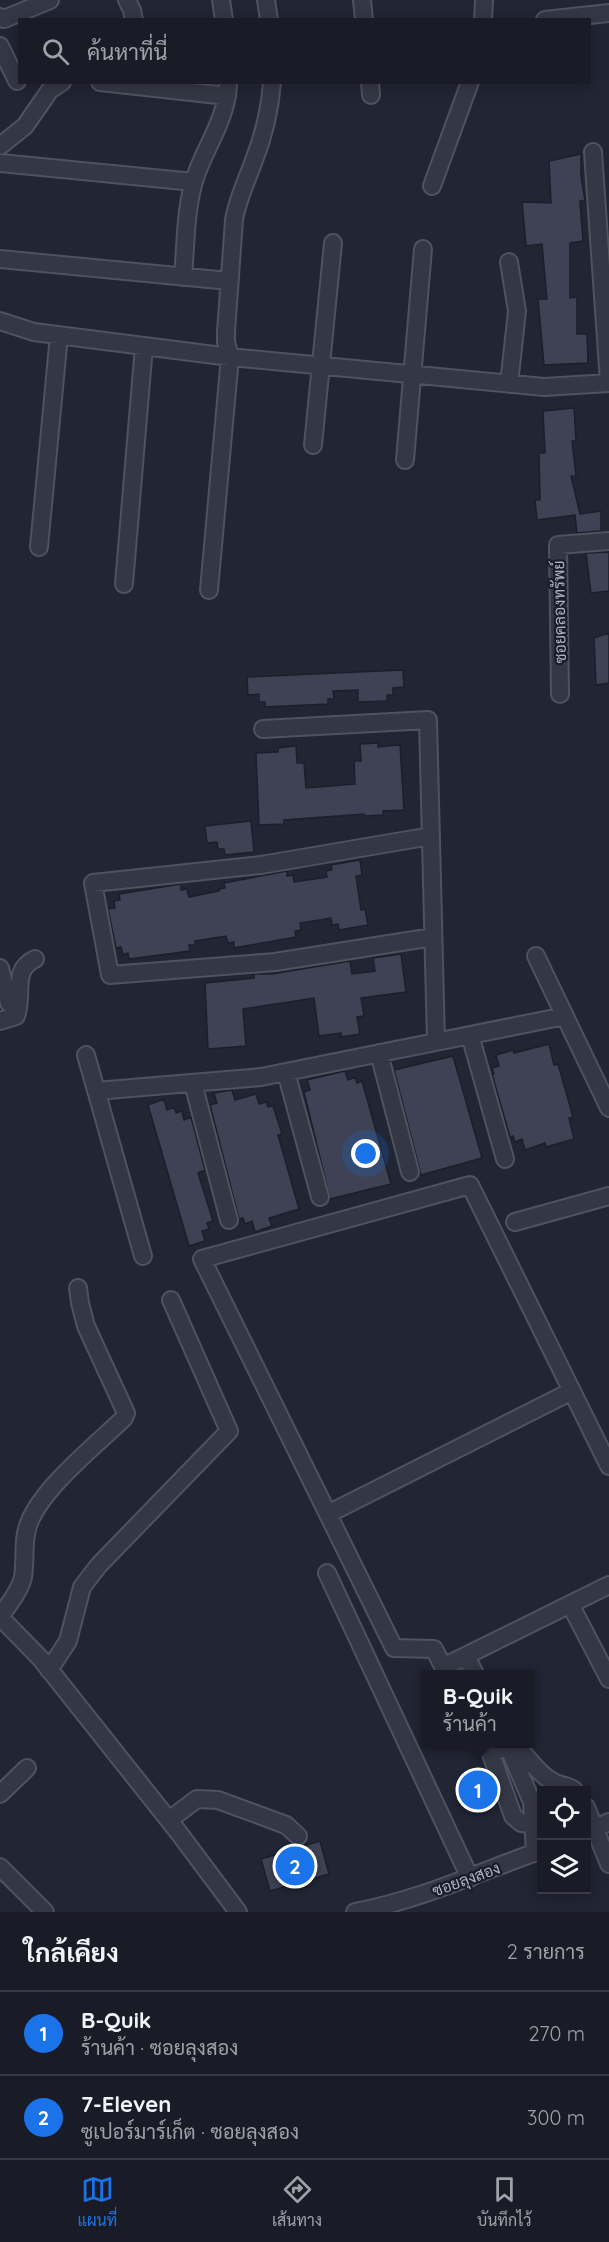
<!DOCTYPE html>
<html lang="th">
<meta charset="utf-8">
<style>
:root{--surface:#191c27;--page:#22252f;--text:#f1f3f6;--muted:#9fa1a7;--line:#373a44;--accent:#1a73e8}
body{margin:0;font-family:Quicksand,Sarabun,sans-serif;background:var(--page);color:var(--text)}
.controls{position:absolute;right:18px;bottom:18px;display:grid;overflow:hidden;border-radius:0px;box-shadow:0 3px 15px #0003}
.controls button{width:54px;height:54px;display:grid;place-items:center;padding:0;border:0;border-bottom:2px solid var(--line);background:var(--surface);color:var(--text);font:30px sans-serif}
.you{position:absolute;left:366px;top:1154px;width:21px;height:21px;margin:-15px;border:4px solid #fff;border-radius:50%;background:#1a73e8;box-shadow:0 0 0 9px #1a73e833}
.badge{display:grid;place-items:center;width:39px;height:39px;border-radius:50%;background:var(--accent);color:#fff;font-size:20px;font-weight:700}
.pin{position:absolute;translate:-50% -50%;border:3px solid #fff;box-shadow:0 2px 6px #0006}
.popup{position:absolute;left:421px;top:1670px;width:114px;height:78px;box-sizing:border-box;display:grid;place-content:center;border-radius:0px;background:var(--surface);filter:drop-shadow(0 2px 4px #0005);font-size:20px;white-space:nowrap;color:var(--muted)}
.popup b{font-size:22px;color:var(--text)}
.popup::after{content:'';position:absolute;left:50%;top:100%;margin-left:-12px;border:12px solid transparent;border-top-color:var(--surface)}
.list{margin:0;padding:0;list-style:none}
h2{display:flex;justify-content:space-between;align-items:center;height:78px;margin:0;padding:0 24px;font-size:26px}
h2 small{font-size:20px;font-weight:400;color:var(--muted)}
.list li{display:grid;grid-template-columns:39px 1fr auto;gap:18px;align-items:center;box-sizing:border-box;height:84px;padding:0 24px;border-top:2px solid var(--line)}
.list b{display:block;font-size:22px;white-space:nowrap}
.list p{margin:0;font-size:20px;white-space:nowrap;color:var(--muted)}
.list em{font-size:20px;font-style:normal;color:var(--muted)}
.icon{flex:none;width:33px;height:33px;fill:none;stroke:currentColor;stroke-width:2;stroke-linecap:round;stroke-linejoin:round}
.map{position:relative;flex:none;width:609px;height:1912px;overflow:hidden}
.search{position:absolute;background:var(--surface);box-shadow:0 3px 15px #0003;left:18px;right:18px;top:18px;height:66px;display:flex;align-items:center;gap:15px;box-sizing:border-box;padding:0 21px;border-radius:0px;color:var(--muted);font-size:22px}
.sheet{height:246px;background:var(--surface)}
nav{display:flex;justify-content:space-around;align-items:center;box-sizing:border-box;height:84px;border-top:2px solid var(--line);background:var(--surface);font-size:16px;color:var(--muted)}
nav a{display:grid;justify-items:center;gap:3px}
nav .on{color:var(--accent)}
.map>svg:first-child{display:block}
.building{fill:#3e4254;stroke:#1c1f2b;stroke-width:1.5}
.lines{fill:none;stroke-linecap:round;stroke-linejoin:round}
.minor-casing{stroke:#4f525f;stroke-width:20}
.minor{stroke:#343745;stroke-width:16}
.labels{text-anchor:middle;dominant-baseline:central;stroke-width:4.5;stroke-linejoin:round;paint-order:stroke}
.street-label{font-size:16px;fill:#aeb1c1;stroke:#1a1d29}
</style>
<div class="map">
<svg width="609" height="1912" viewBox="0 0 609 1912">
<rect width="100%" height="100%" fill="#212534"/>
<path class="building" d="M581,154V176L585,201H580L583,241L570,243V298L577,297V334H587L588,363L544,365L538,299H547L542,244L526,246L522,202L551,203L549,161Z
M574,408L576,441H572L576,476H571L580,514L601,511V531L577,533L575,515L537,520L535,500H540L539,453H545L543,411Z
M609,552V591L591,593L586,553Z
M609,633V683L596,685L594,638Z
M403,670L404,687L393,688V695H387V701L358,702V690L333,691L334,699H328V704L265,707V702H259V694L248,695L247,677Z
M378,743V747L400,745L404,810L383,811V815L364,816V814L284,820V824L259,825L256,753L278,752V748L296,746L297,763H304L306,788L355,784L354,761H361L360,744Z
M251,821L254,852L225,855L224,849H218L217,842L207,843L205,826Z
M360,860L362,875L356,876L361,910L365,909L368,925L339,930L338,924L332,925L331,918L300,923L301,930L295,931L296,937L234,948V942L228,943L226,936L195,941V945H189L190,951L129,959L128,953L123,955L121,947L116,948L108,909L115,908L114,901L120,900L119,894L181,884V890L187,889L189,897L219,891V889L225,888L224,883L287,871V876L293,875L294,882L327,877L326,871L332,870L331,865Z
M401,954L406,992L361,998L364,1016L357,1017L360,1034L341,1037V1033L319,1036L314,998L243,1009L246,1046L208,1049L205,983L254,978V974H272L350,961L352,974L375,971L373,958Z
M549,1044L554,1065L558,1064L568,1099L573,1117L569,1118L574,1139L546,1147L545,1143L525,1150L522,1139L515,1142L513,1136L510,1137L492,1074H494L492,1068L499,1066L496,1055L513,1050L514,1053Z
M453,1056L482,1158L421,1175L394,1070Z
M345,1071L348,1080L355,1077L357,1083L362,1081L391,1184L330,1199L304,1092L310,1090L307,1080Z
M232,1090L235,1100L256,1094L259,1104L266,1102L268,1107L273,1106L282,1134L278,1135L299,1209L269,1218L272,1226L255,1232L252,1221L245,1224L243,1218L239,1219L210,1105L217,1103L214,1093Z
M164,1099L167,1110L174,1107L176,1113L182,1111L184,1120L191,1117L205,1170L198,1173L213,1221L207,1223L209,1229L202,1231L205,1241L189,1246L148,1105Z
M320,1841L329,1874L270,1891L261,1859Z"/>
<g class="lines">
<g class="minor-casing">
<path id="minor" d="M127,0L132,10L134,20
M221,0L224,20
M266,0L269,20
M362,0L364,20
M0,17L4,19L50,0
M483,20L484,0
M545,20L609,13
M0,46L17,81
M100,82L227,96
M370,82L371,95
M0,146L25,126L50,90L62,82
M593,152L609,382
M0,163L194,182
M432,186L470,82
M0,259L229,281
M509,262L517,311L509,384
M183,277C186,244 185,207 196,175C207,144 228,116 228,82
M0,321L34,332L230,357L544,387L609,383
M313,445L333,243
M405,460L423,249
M39,547L59,335
M124,584L144,346
M209,590L230,357L226,342V332L234,220C237,201 246,182 253,163C263,138 270,110 272,82
M560,694L558,545L609,541
M263,729L428,720L436,1042
M431,836L261,865L93,883L110,975L275,962L433,937
M536,956L609,1108
M0,968L9,1003
M0,1021L16,1016C24,995 11,970 35,959
M470,1035L505,1159
M379,1053L410,1172
M86,1055L143,1256
M286,1072L320,1197
M193,1083L229,1220
M96,1091L261,1077L565,1016
M515,1222L609,1196
M328,1514L572,1391
M327,1573L470,1878
M570,1604L609,1679
M0,1617C8,1605 20,1591 23,1577C26,1559 22,1540 29,1523C43,1487 96,1445 124,1418L126,1413L86,1326L80,1303L78,1288
M0,1617L41,1659L179,1833L238,1912
M466,1656L475,1674
M443,1667L609,1585
M49,1670L68,1641L82,1587L99,1565L229,1431L171,1300
M447,1674L434,1649L394,1648L202,1259L470,1185L609,1466
M507,1744L532,1802L535,1853
M515,1744C527,1756 537,1773 552,1781C559,1786 568,1785 574,1790
M507,1746L491,1754L513,1816L521,1823L533,1824
M0,1794L27,1768
M586,1807L609,1864
M169,1820L197,1799L218,1800L286,1825L298,1836
M586,1832L609,1822
M0,1867L45,1912
M355,1912C420,1900 479,1872 542,1850"/>
</g>
<use href="#minor" class="minor"/>
</g>
<g class="labels">
<g class="street-label">
<text transform="translate(559 612) rotate(-91)">ซอยคลองทรัพย์</text>
<text transform="translate(466 1879) rotate(-20)">ซอยลุงสอง</text>
</g>
</g>
</svg>
<div class="controls">
<button><svg class="icon" aria-label="locate" viewBox="0 0 24 24"><circle cx="12" cy="12" r="6"/><path d="M12 2v4M12 18v4M2 12h4M18 12h4"/></svg></button>
<button><svg class="icon" aria-label="layers" viewBox="0 0 24 24"><path d="M12 4l9 5-9 5-9-5zM3 14l9 5 9-5"/></svg></button>
</div>
<div class="you"></div>
<div class="pin badge" style="left:478px;top:1790px">1</div>
<div class="popup"><b>B-Quik</b>ร้านค้า</div>
<div class="pin badge" style="left:295px;top:1866px">2</div>
<div class="search"><svg class="icon" aria-label="search" viewBox="0 0 24 24"><circle cx="10" cy="10" r="6"/><path d="M15 15l6 6"/></svg>ค้นหาที่นี่</div>
</div>
<section class="sheet">
<h2>ใกล้เคียง<small>2 รายการ</small></h2>
<ul class="list">
<li><span class="badge">1</span><div><b>B-Quik</b><p>ร้านค้า · ซอยลุงสอง</p></div><em>270 m</em></li>
<li><span class="badge">2</span><div><b>7-Eleven</b><p>ซูเปอร์มาร์เก็ต · ซอยลุงสอง</p></div><em>300 m</em></li>
</ul>
</section>
<nav>
<a class="on"><svg class="icon" aria-label="map" viewBox="0 0 24 24"><path d="M3 6l6-2 6 2 6-2v14l-6 2-6-2-6 2zM9 4v14M15 6v14"/></svg>แผนที่</a>
<a><svg class="icon" aria-label="directions" viewBox="0 0 24 24"><path d="M12 3l9 9-9 9-9-9zM9 14v-3h6M13 9l2 2-2 2"/></svg>เส้นทาง</a>
<a><svg class="icon" aria-label="saved" viewBox="0 0 24 24"><path d="M7 4h10v16l-5-4-5 4z"/></svg>บันทึกไว้</a>
</nav>
